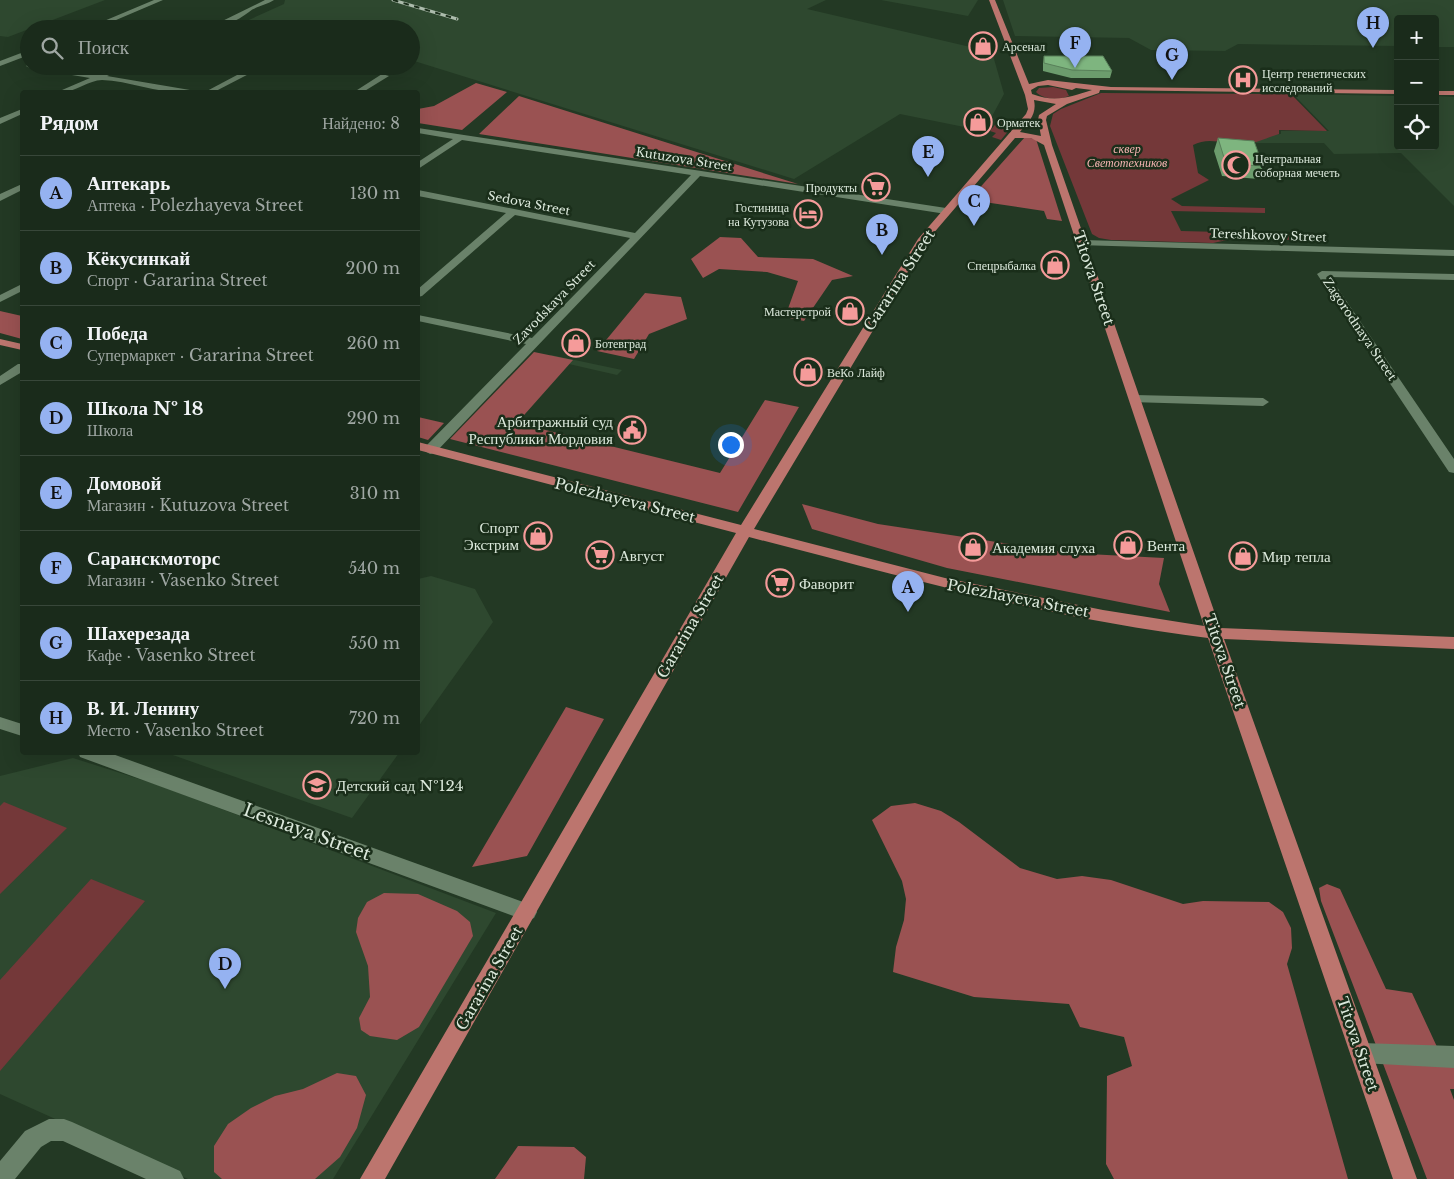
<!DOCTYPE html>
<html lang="ru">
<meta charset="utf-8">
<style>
:root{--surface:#1a2b1b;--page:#233324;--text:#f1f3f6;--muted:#9fa7a3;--line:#38473a;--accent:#95b2f1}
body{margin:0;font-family:"Libre Baskerville",serif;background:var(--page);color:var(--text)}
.controls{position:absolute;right:15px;top:15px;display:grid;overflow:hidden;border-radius:5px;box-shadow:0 5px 20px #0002}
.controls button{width:45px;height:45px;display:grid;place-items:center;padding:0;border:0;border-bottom:1px solid var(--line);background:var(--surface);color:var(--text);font:25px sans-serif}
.you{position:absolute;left:730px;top:444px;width:18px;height:18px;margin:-12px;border:4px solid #fff;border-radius:50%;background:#1a73e8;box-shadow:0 0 0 8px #1a73e833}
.badge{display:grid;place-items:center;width:32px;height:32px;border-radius:50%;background:var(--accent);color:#111;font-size:16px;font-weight:700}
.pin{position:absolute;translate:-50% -41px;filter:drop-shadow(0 1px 2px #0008)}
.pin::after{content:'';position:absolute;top:26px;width:18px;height:15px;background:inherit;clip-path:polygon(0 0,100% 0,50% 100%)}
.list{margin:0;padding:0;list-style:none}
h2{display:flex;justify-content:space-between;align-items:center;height:65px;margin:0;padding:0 20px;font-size:21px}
h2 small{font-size:16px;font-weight:400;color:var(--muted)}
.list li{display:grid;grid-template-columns:32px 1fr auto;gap:15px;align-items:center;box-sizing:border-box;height:75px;padding:0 20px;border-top:1px solid var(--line)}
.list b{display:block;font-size:19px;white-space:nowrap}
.list p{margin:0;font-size:16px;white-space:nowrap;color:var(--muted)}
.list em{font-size:16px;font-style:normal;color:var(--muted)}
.icon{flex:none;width:28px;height:28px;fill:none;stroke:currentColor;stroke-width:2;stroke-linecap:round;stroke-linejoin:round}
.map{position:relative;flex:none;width:1454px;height:1179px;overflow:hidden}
.search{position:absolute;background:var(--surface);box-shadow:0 5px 20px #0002;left:20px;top:20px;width:400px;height:55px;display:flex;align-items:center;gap:12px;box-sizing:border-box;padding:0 18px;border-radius:28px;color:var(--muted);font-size:19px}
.panel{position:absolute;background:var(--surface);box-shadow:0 5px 20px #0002;left:20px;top:90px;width:400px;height:665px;border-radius:5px}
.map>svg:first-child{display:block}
.built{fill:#2e482f}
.green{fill:#743839}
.forest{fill:#9a5252}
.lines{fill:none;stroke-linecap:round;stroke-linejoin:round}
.minor{fill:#6a826a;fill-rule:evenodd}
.major{fill:#bc756e;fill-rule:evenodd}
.rail-casing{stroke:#acbbac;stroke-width:3}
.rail{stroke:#1a2e1a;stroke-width:2;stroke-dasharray:5.5;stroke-linecap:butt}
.wall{fill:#6c9c6d}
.building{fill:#7eb57f;stroke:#587f59}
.labels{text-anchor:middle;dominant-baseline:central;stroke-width:5;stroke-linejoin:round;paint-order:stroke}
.far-poi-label{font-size:12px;fill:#dce9dc;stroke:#1a2e1a;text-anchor:start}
.far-park-label{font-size:12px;font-style:italic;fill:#f4b3b1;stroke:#1a2e1a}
.far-street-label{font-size:12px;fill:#dce9dc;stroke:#1a2e1a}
.street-label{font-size:15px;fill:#dce9dc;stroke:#1a2e1a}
.poi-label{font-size:15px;fill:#dce9dc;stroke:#1a2e1a;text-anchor:start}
.near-street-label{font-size:18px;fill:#dce9dc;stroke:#1a2e1a}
</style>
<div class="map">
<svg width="1454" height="1179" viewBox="0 0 1454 1179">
<rect width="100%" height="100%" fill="#233924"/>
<path class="built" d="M0,0H105L8,37L0,36Z
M285,0H826L807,9L992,52L1004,94L984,131L900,114L794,179L411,60V29H312L287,21L271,29L231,28L284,4Z
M881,0H978L968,16Z
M1003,0H1454V47H1435V19H1398V46L1238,44L1225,51L1151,50L1129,38L1015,36Z
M1293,94L1398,96V146H1435V96L1454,97V206L1401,153L1334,154L1324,143H1256L1251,136L1281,134V131H1329Z
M551,355L622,370L617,375L547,359Z
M431,576L475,589L493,622L418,727V579Z
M167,753H399L352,818Z
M73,758L158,785L496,913L333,1179H188L0,1094V776Z"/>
<path class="green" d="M1053,87L1066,90L1069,96C1059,100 1044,100 1036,92L1039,88Z
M1101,93L1291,94L1327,131L1279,130V134C1269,137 1259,142 1249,144C1230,147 1211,135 1193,145L1198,173L1209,180L1171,199L1182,206L1265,208V213L1171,211L1181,231L1296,234L1302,238L1300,240L1232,239L1213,243L1111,240L1099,238L1092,234L1050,126L1053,114L1061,109Z
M999,120L1014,124L1001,140L992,137L996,133L990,131Z
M4,802L67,828L0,894V806Z
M91,879L145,901L0,1071V980Z"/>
<path class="forest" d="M476,83L507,92L462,130L418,123V109L434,106Z
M519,96L798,184L479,134Z
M1025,137L1036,139L1062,221L1047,219L1044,211L984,202L968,201Z
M720,237L741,238L758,257L813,259L853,276L832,280L804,321L785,317L798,281L767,272L719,269L703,278L691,259Z
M645,293L681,297L687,319L649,334L634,359L597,351Z
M0,311L22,316V339L0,333Z
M534,352L573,360L517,423L720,473L765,400L799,407L738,512L450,439Z
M418,417L444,423L428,440L418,437Z
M802,504L878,524L1069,553L1164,558L1159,584L1170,612L947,568L812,529Z
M566,707L604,719L527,856L472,867Z
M915,803L941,811L959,822L1020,868L1057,879L1082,876L1111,880L1183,904L1203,901L1269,902L1283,912L1291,928L1292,948L1287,964L1348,1179H1114L1106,1164L1107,1076L1132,1066L1124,1037L1080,1027L1069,1004L974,997L893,972L896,947L904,920L906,899L902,881L872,820L891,806Z
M1327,884L1340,889L1386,989L1412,993L1438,1049L1454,1050V1089H1450L1454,1100V1179H1427L1321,901L1319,888Z
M384,893L418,894L457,911L470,922L473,936L419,1027L397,1040L370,1036L361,1030L359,1018L370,997L368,966L356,932L358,918L367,902Z
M337,1073L356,1076L366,1095L357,1128L340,1157L315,1179H222L214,1172V1146L228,1124L251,1108L275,1096L303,1089Z
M518,1146L574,1147L586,1157L584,1179H495Z"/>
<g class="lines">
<path class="minor" d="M154,0H163L95,29H85Z
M265,0H274C267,5 256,6 249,12C237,21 221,29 206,29Z
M29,50V55L0,66V61Z
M29,64V66H46L98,75L117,66H128L107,76L190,90L194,92C164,96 132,81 102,80C89,80 76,92 61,92L62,90L90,78L30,68L26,66Z
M254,66H264L214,92H205Z
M382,74L389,76L363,92H354Z
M22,109V114L0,124V118Z
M418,128L946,208L951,211L946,214L700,176L435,453L430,454L423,450L425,447L526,344L418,321V315L532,338L630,238L515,215L422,296L418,297V289L506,213L418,196V190L635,233L691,175L462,140L418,169V162L453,139L418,133Z
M22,184V190L0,201V194Z
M1082,240L1454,250V256L1078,245V241Z
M1322,271L1454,274V280L1330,277L1454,459V473L1449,472L1317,274Z
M22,284V291L0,302V295Z
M18,364H22V372L0,385V376Z
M1135,395L1263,398L1269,402L1263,406L1131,402L1129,399Z
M0,717L22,724V736L0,729Z
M78,752H107L534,906L537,912L534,918L527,921L80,757Z
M1361,1043L1454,1046V1068L1361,1063L1353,1060L1350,1053L1353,1046Z
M49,1119H64L72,1122L180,1171L184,1179H146L63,1141H51L41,1147L15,1179H0V1161L25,1131Z"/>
<path class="major" d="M989,0H995L1029,84L1048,80L1111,87L1398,90V94L1100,90L1099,93L1067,104L1047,116L1046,120L1052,145L1220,628L1454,637V649L1224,639L1417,1179H1393L1208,638C1052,619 900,576 749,537L385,1179H360L736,533L418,450V442L741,525L918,239L1026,114L1028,109L1025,95ZM1048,85L1072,90L1076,88L1092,90C1069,97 1056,103 1032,94L1031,90L1038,86ZM1034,100L1056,104L1039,115L1038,120L1041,136L1020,132C1029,121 1037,115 1034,100ZM1015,138H1031L1044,145L1204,626L1103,610L945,578L754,529L926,242Z
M1435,91H1454V95H1435Z
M0,339L22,344V350L0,345Z"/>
<g class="rail-casing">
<path id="rail" d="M393,0L457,19"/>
</g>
<use href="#rail" class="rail"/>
</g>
<path class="wall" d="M1044,56L1112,71L1110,78H1071L1043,71V63Z
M1218,138L1263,166L1259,179L1222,176L1214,151Z"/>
<path class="building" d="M1044,56H1103L1112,71L1072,70L1044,63Z
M1218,138L1254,141L1263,166L1226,164Z"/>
<defs>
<g id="shop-ring" transform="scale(1.4375)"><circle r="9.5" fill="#1a2e1a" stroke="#f59b9a" stroke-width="1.5"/><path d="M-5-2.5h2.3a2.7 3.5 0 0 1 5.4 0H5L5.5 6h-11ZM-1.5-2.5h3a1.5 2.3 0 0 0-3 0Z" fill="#f59b9a"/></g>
<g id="hospital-ring" transform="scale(1.4375)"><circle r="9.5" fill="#1a2e1a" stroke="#f59b9a" stroke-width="1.5"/><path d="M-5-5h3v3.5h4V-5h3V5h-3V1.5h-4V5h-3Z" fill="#f59b9a"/></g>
<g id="mosque-ring" transform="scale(1.4375)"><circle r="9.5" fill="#1a2e1a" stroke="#f59b9a" stroke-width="1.5"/><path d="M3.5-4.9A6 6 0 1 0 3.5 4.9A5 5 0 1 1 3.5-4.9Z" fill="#f59b9a"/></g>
<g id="supermarket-ring" transform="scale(1.4375)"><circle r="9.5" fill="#1a2e1a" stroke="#f59b9a" stroke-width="1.5"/><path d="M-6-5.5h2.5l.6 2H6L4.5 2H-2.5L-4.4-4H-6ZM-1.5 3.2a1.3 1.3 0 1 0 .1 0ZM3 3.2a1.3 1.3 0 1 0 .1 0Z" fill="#f59b9a"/></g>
<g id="hotel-ring" transform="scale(1.4375)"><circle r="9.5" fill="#1a2e1a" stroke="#f59b9a" stroke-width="1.5"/><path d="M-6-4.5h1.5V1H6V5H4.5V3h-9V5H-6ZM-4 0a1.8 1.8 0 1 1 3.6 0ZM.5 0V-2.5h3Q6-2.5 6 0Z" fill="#f59b9a"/></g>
<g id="civic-ring" transform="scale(1.4375)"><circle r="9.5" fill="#1a2e1a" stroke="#f59b9a" stroke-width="1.5"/><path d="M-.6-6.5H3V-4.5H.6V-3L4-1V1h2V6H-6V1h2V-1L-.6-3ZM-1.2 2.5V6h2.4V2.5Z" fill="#f59b9a"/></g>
<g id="school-ring" transform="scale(1.4375)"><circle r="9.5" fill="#1a2e1a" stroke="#f59b9a" stroke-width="1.5"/><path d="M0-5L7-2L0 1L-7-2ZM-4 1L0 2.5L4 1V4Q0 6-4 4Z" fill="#f59b9a"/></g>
</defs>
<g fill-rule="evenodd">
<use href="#shop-ring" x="983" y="46"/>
<use href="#hospital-ring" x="1243" y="80"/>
<use href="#shop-ring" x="978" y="122"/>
<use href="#mosque-ring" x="1236" y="165"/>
<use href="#supermarket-ring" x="876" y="187"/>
<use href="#hotel-ring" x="808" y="214"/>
<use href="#shop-ring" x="1055" y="265"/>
<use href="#shop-ring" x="850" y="311"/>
<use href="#shop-ring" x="576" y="343"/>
<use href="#shop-ring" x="808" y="372"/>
<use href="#civic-ring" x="632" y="430"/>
<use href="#shop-ring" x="538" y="536"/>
<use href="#shop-ring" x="1128" y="545"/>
<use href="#shop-ring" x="973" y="547"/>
<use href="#supermarket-ring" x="600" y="555"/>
<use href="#shop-ring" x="1243" y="556"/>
<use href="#supermarket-ring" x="780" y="583"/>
<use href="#school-ring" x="317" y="785"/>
</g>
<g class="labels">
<g class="far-poi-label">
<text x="1002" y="46">Арсенал</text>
<text x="1262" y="73">Центр генетических<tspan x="1262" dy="14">исследований</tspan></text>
<text x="997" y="122">Орматек</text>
<text x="1255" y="158">Центральная<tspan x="1255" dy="14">соборная мечеть</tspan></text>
<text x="857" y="187" text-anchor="end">Продукты</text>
<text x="789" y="207" text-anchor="end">Гостиница<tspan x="789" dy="14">на Кутузова</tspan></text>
<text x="1036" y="265" text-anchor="end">Спецрыбалка</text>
<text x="831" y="311" text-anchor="end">Мастерстрой</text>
<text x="595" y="343">Ботевград</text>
<text x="827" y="372">ВеКо Лайф</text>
</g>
<g class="far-park-label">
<text x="1127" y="148">сквер<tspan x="1127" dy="14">Светотехников</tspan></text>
</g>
<g class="far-street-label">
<text transform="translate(684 159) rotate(9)">Kutuzova Street</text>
<text transform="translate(529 203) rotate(11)">Sedova Street</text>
<text transform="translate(1268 235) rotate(2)">Tereshkovoy Street</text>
<text transform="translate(554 302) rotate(-46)">Zavodskaya Street</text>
<text transform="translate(1360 329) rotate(56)">Zagorodnaya Street</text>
</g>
<g class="street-label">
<text transform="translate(1094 278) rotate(71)">Titova Street</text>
<text transform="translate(899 280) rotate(-57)">Gararina Street</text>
<text transform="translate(625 500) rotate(14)">Polezhayeva Street</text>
<text transform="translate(1018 598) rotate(11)">Polezhayeva Street</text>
<text transform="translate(690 626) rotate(-60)">Gararina Street</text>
<text transform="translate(1225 661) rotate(71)">Titova Street</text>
<text transform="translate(489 978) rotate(-60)">Gararina Street</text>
<text transform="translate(1358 1044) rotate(71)">Titova Street</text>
</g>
<g class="poi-label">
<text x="613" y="421" text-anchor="end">Арбитражный суд<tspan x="613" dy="17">Республики Мордовия</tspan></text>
<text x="519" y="527" text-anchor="end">Спорт<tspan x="519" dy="17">Экстрим</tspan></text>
<text x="1147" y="545">Вента</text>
<text x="992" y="547">Академия слуха</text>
<text x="619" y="555">Август</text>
<text x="1262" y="556">Мир тепла</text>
<text x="799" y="583">Фаворит</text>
<text x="336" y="785">Детский сад №124</text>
</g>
<g class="near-street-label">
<text transform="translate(307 832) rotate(20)">Lesnaya Street</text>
</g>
</g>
</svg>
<div class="controls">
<button>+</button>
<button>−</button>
<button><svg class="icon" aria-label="locate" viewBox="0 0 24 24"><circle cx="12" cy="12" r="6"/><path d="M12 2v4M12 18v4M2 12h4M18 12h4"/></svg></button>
</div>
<div class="you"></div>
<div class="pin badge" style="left:908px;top:612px">A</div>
<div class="pin badge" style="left:882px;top:255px">B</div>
<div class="pin badge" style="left:974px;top:226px">C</div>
<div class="pin badge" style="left:225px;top:989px">D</div>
<div class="pin badge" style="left:928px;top:177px">E</div>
<div class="pin badge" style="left:1075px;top:68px">F</div>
<div class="pin badge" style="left:1172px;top:80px">G</div>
<div class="pin badge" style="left:1373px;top:48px">H</div>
<div class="search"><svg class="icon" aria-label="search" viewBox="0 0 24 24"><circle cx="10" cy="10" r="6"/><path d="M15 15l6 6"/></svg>Поиск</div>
<section class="panel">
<h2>Рядом<small>Найдено: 8</small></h2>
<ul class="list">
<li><span class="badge">A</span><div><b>Аптекарь</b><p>Аптека · Polezhayeva Street</p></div><em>130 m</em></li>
<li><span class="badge">B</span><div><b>Кёкусинкай</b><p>Спорт · Gararina Street</p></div><em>200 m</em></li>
<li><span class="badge">C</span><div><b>Победа</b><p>Супермаркет · Gararina Street</p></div><em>260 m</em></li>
<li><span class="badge">D</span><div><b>Школа № 18</b><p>Школа</p></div><em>290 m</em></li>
<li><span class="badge">E</span><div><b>Домовой</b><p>Магазин · Kutuzova Street</p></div><em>310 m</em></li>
<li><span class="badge">F</span><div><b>Саранскмоторс</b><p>Магазин · Vasenko Street</p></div><em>540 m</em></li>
<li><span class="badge">G</span><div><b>Шахерезада</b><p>Кафе · Vasenko Street</p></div><em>550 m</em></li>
<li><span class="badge">H</span><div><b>В. И. Ленину</b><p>Место · Vasenko Street</p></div><em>720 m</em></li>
</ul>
</section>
</div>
